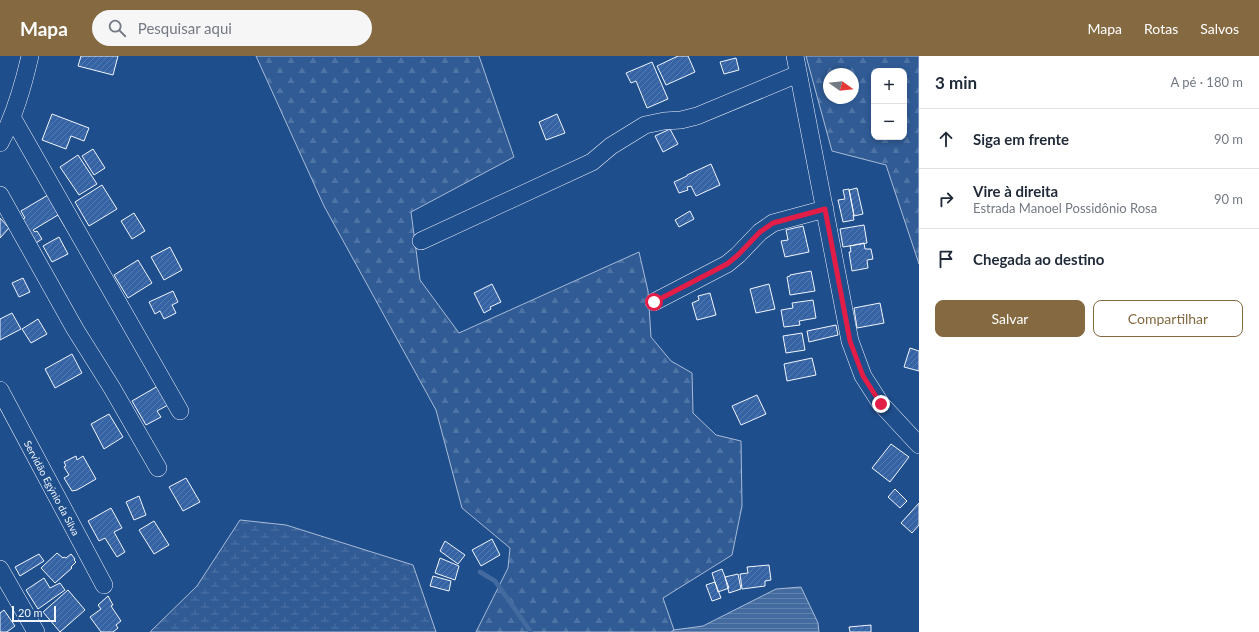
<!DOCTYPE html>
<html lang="pt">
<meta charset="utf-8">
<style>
:root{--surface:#fff;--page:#f6f6f7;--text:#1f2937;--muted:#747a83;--line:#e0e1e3;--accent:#846941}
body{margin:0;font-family:Lato,sans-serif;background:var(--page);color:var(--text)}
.controls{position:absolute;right:12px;top:12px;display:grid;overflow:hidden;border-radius:8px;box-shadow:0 2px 6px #0003}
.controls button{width:36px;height:36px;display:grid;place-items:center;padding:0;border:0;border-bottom:1px solid var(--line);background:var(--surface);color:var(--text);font:20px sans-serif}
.compass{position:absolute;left:823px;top:12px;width:36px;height:36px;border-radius:50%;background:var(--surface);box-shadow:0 2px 6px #0003;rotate:105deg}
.scale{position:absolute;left:12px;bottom:10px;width:44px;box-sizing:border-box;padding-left:4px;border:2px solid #f2f6ff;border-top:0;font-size:11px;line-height:14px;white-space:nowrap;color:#f2f6ff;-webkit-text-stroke:3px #1f4e8c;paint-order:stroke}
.stop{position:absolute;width:12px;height:12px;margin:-9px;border:3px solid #e11d48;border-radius:50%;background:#fff}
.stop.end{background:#e11d48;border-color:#fff;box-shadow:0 1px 4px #0008}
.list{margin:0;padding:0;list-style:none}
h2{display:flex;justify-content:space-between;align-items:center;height:52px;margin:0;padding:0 16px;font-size:17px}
h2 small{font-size:13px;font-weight:400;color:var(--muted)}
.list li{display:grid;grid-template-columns:26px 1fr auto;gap:12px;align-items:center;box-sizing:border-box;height:60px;padding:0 16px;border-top:1px solid var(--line)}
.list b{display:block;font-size:15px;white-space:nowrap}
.list p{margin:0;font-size:13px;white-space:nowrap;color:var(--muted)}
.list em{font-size:13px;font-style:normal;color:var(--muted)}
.actions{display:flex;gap:8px;padding:12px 16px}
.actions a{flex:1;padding:9px 0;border:1px solid var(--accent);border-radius:8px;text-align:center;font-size:14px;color:var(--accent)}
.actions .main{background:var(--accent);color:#fff}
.icon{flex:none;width:22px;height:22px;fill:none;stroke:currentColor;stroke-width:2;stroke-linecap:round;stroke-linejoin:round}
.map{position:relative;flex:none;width:919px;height:576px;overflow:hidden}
header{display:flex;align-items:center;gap:24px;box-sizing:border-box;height:56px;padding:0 20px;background:var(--accent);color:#fff}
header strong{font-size:19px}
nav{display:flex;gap:22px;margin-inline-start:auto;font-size:14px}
.search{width:280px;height:36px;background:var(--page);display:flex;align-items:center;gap:10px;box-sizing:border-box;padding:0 14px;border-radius:22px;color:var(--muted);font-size:15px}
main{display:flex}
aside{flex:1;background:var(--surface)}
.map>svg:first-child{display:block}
.forest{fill:url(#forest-firs);stroke:#a8bbd7;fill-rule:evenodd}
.wetland{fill:url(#wetland-marsh);stroke:#a8bbd7}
.water{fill:url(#water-rules);stroke:#a8bbd7}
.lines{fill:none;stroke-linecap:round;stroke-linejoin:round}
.stream{stroke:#446ba0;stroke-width:4.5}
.building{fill:url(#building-hatch);stroke:#f2f6ff}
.minor-casing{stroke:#f2f6ff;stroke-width:18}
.minor{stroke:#1f4e8c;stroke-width:17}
.route{stroke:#e11d48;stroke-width:5}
.labels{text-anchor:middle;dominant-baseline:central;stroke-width:3;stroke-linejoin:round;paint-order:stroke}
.street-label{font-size:10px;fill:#f2f6ff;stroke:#1f4e8c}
</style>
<header>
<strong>Mapa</strong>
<div class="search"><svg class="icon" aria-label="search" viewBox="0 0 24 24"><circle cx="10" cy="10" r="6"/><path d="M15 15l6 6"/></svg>Pesquisar aqui</div>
<nav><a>Mapa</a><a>Rotas</a><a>Salvos</a></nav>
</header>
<main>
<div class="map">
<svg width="919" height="576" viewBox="0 0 919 576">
<defs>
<pattern id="forest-firs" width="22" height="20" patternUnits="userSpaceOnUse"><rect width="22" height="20" fill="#305b95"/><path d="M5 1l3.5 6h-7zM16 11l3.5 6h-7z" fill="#4e73a5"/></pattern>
<pattern id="wetland-marsh" width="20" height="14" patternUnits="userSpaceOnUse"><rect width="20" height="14" fill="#305b95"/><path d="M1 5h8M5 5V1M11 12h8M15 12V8" fill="none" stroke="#4e73a5"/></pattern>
<pattern id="water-rules" width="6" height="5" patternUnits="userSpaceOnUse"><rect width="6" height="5" fill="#446ba0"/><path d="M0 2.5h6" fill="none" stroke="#5f81ae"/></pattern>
<pattern id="building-hatch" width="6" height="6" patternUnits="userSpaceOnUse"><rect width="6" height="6" fill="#3563a3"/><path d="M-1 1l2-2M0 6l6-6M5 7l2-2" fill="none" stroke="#537ab1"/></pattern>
</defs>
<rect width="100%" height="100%" fill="#1f4e8c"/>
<path class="forest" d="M256,0H479L514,101L411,156L420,224L459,277L639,196L648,235L651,281L671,305L692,317L693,357L716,379L741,385L742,450L732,499L663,542L674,574L671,576H476L508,512L510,492L462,452L436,354L324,150Z
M806,0H919V208L886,109L832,95ZM874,15H904V81H874ZM829,18H853V42H829Z"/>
<path class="wetland" d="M240,464L286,469L413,509L436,576H150L197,530Z"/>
<path class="water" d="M801,531L818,567L819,576H671L674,574L703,570L776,533Z"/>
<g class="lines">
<path class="stream" d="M480,516L495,525L531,576"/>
</g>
<path class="building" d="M81,0H118L113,19L78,10Z
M678,0H688L695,16L666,29L657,10Z
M736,2L739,14L724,18L720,6Z
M652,6L668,43L647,52L636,25L631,27L626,17Z
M52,58L89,72L84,85L71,80L66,93L42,84Z
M557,58L565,77L546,84L539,66Z
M670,73L678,88L663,96L655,80Z
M93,93L105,112L94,119L82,100Z
M78,99L97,128L79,139L60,111Z
M711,108L720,129L696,140L691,130L687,131L688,134L679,137L674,126L687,120V119Z
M102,129L117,153L89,170L75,146Z
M857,132L863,158L854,160L849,134Z
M849,133L854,159H853L854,164L843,166L838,144L845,143L843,134Z
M48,139L71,166L65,171L58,159L33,174L35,176L37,175L42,183L33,189L20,165L25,162L21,155Z
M690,155L694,163L679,171L675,164Z
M134,157L145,175L132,183L121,165Z
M0,162L9,172L0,182Z
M864,169L867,187L843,191L840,173Z
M803,170L809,196L785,201L781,185L788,184L786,174Z
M59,181L68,198L52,206L43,190Z
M864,187L865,193H871L873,203L867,204L868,212L852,215L849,196H851L850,190Z
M170,191L182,214L164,224L151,201Z
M138,204L152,227L128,242L114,219Z
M811,215L815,235L790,239L787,221L790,220V219Z
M23,222L30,236L19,241L12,227Z
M492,228L501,246L490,251L491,253L484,257L474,237Z
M769,228L775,253L756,257L750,233Z
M173,235L178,246L172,249L176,257L164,263L160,255L155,258L149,246Z
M710,237L716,259L697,264L692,247L699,244L698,240Z
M813,244L816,262L799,265L800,269L784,271L781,254L793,252L792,247Z
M880,247L884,267L857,272L854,252Z
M12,257L21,273L0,284V263Z
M38,263L47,278L31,287L22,273Z
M836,269L838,279L809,286L807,275Z
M802,277L805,294L786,297L783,280Z
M910,292L919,295V315L904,311Z
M72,298L82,317L55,332L45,313Z
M812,302L816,319L787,325L784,308Z
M158,330L168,349L157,355L161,361L146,369L132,345Z
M757,339L766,358L741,369L732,350Z
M109,358L123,381L104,393L91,368Z
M891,388L909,401L890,426L872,412Z
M76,400L77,404L83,400L96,423L77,434L72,435L64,422L69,419L64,411L66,410L64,406Z
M186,422L200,446L183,455L169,431Z
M895,433L907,445L900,452L888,441Z
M139,440L146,459L134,464L126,446Z
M919,447V469L912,477L901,467Z
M111,452L122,472L114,476L125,496L117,501L105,482L99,485L88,465Z
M154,465L169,489L154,498L139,474Z
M492,483L500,499L481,510L472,494Z
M445,485L465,499L458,508L440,495Z
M57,497L63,502L64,501L66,502L71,498L75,503L74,504L76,506L71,511L72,512L55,527L41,512Z
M39,498L44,505L20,520L15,511Z
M440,502L459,510L455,524L435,517Z
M769,509L771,524L765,525V530L742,533L740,518L748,517L747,511Z
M722,513L729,532L718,536L712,517Z
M738,518L741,533L729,537L725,521Z
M433,520L451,525L449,535L430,530Z
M44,522L50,532L60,527L65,534L38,553L26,534Z
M715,526L721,542L712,545L706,529Z
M68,534L85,554L60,576L43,556Z
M108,540L113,549L111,550L121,565L116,569L118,572L113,576H101L90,561L101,553L98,549Z
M4,554L15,570L7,576H0V557Z
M871,569V576H850L849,571Z"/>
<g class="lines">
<g class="minor-casing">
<path id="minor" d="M795,0L850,285L863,320L881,348L919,389
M12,61L180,355
M0,87C15,59 23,30 30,0
M0,139L75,273L112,332L158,412
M421,185L592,106L611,90L645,69L664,65L681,64L697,60L798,18
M654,246L727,208L738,199L760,176L773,167L825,153
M0,334L104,529
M0,513L36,576"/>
</g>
<use href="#minor" class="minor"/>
</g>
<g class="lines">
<path class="route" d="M654,246L727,208L738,199L760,176L773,167L825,153L850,285L863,320L881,348"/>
</g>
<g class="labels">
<g class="street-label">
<text transform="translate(52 432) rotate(62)">Servidão Egýnio da Silva</text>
</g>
</g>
</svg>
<div class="controls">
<button>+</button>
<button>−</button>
</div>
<svg class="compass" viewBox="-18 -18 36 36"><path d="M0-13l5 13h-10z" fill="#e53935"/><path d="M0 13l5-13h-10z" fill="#747a83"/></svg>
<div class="scale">20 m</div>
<div class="stop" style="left:654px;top:246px"></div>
<div class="stop end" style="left:881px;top:348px"></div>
</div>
<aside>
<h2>3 min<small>A pé · 180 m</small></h2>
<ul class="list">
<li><svg class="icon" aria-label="ahead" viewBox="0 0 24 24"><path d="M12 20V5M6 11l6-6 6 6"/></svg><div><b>Siga em frente</b></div><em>90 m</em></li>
<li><svg class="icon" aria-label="right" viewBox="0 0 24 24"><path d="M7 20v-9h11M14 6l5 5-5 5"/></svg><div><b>Vire à direita</b><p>Estrada Manoel Possidônio Rosa</p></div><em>90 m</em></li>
<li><svg class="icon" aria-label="arrive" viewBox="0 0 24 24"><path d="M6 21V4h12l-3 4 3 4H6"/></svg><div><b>Chegada ao destino</b></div></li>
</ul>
<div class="actions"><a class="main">Salvar</a><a>Compartilhar</a></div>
</aside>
</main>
